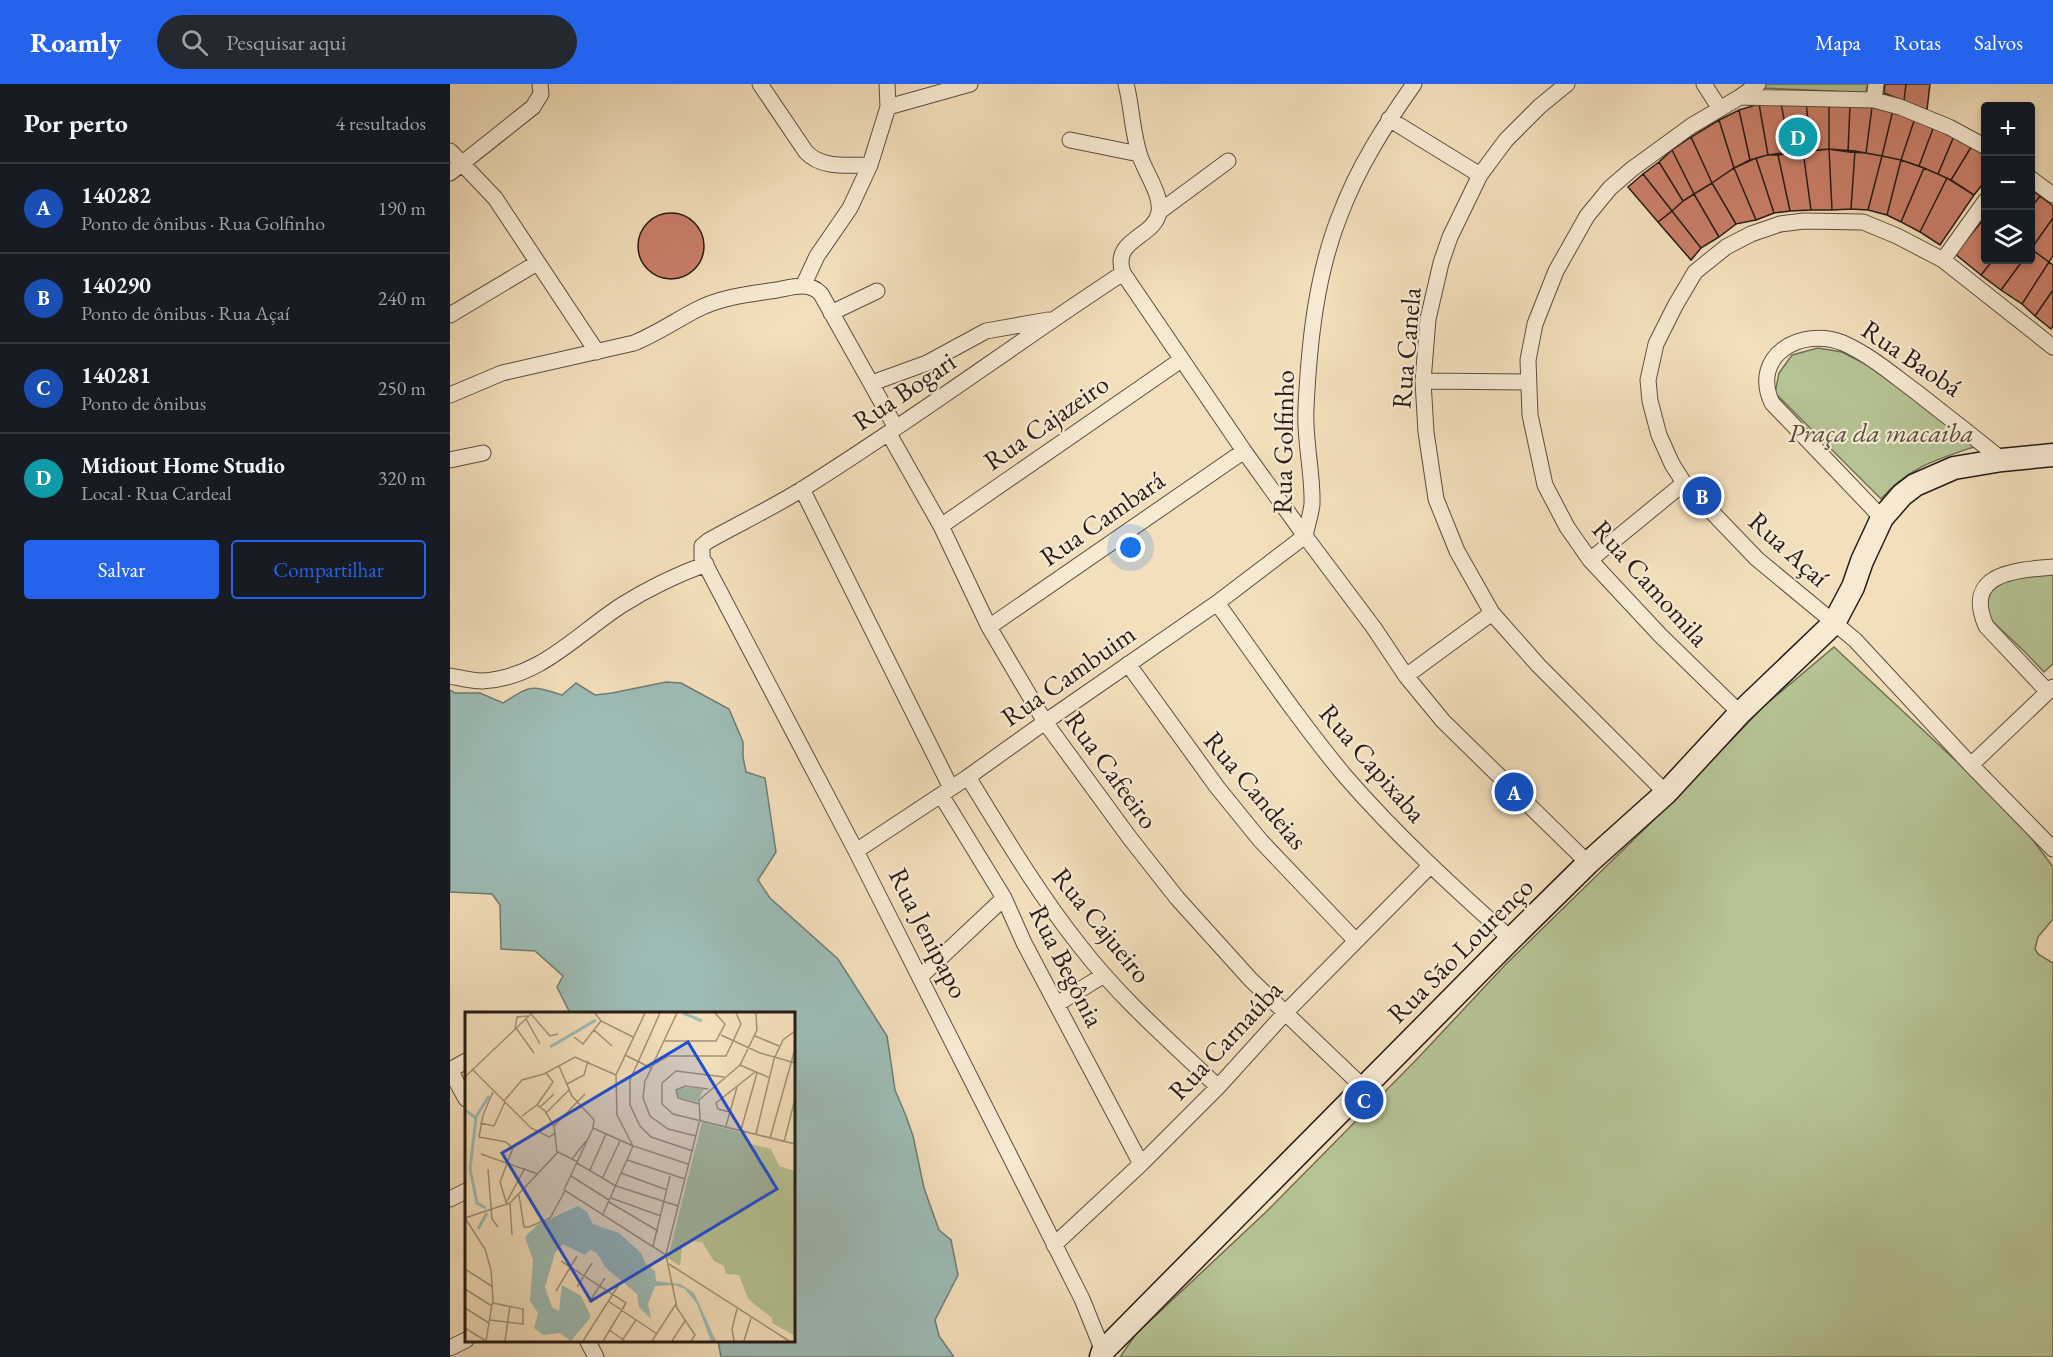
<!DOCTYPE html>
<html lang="pt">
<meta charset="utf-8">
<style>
:root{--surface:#171b24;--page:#242831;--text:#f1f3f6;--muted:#9ea1a6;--line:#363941;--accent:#2563eb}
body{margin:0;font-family:"EB Garamond",serif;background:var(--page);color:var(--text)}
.controls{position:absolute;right:18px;top:18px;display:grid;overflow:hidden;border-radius:6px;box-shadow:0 3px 9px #0003}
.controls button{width:54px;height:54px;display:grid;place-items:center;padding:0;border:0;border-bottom:2px solid var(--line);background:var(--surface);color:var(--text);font:30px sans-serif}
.you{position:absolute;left:681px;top:464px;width:21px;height:21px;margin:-15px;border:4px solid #fff;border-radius:50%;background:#1a73e8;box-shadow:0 0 0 9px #1a73e833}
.badge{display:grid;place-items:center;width:39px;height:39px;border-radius:50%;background:var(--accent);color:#fff;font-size:20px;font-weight:700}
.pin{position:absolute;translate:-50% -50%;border:3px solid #fff;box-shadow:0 2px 6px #0006}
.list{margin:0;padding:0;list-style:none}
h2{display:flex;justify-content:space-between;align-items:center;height:78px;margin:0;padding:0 24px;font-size:26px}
h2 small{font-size:20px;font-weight:400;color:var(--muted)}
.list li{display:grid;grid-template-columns:39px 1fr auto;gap:18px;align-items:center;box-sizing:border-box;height:90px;padding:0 24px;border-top:2px solid var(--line)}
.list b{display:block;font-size:22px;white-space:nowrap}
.list p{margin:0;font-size:20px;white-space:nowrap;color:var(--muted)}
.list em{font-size:20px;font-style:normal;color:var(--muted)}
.actions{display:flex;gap:12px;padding:18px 24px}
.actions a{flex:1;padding:14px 0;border:2px solid var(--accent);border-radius:6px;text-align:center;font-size:21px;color:var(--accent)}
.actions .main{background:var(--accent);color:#fff}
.icon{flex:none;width:33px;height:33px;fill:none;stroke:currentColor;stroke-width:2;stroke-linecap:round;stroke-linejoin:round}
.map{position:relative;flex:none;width:1603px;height:1273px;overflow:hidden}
header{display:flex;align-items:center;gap:36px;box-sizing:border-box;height:84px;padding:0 30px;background:var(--accent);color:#fff}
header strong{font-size:28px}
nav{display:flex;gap:33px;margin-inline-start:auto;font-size:21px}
.search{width:420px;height:54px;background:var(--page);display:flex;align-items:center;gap:15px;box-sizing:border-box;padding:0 21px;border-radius:33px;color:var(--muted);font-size:22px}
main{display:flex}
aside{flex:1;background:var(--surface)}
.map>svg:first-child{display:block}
.green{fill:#b6c394;stroke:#6f7056;stroke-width:1.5}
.water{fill:#9dbcb6;stroke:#6e7c77;stroke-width:1.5}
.building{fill:#ca7f69;stroke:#281c18;stroke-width:1.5}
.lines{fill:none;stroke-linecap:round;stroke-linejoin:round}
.street-casing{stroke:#5b4d41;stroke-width:17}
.secondary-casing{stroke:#281c18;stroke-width:25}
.street{stroke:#f7ead3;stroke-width:15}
.secondary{stroke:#f7ead3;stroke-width:22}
.labels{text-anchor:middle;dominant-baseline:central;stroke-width:4.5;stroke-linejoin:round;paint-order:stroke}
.street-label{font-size:27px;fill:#281c18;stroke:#f7ead3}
.park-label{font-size:27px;font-style:italic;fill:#534e3d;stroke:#f7ead3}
.inset-river{fill:none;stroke:#9dbcb6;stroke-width:3}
.inset-road{fill:none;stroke:#a2917a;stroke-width:1.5}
.view{fill:#1d4ed8;fill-opacity:0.15;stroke:#1d4ed8;stroke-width:3}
.inset-edge{fill:none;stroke:#281c18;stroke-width:3}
</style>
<header>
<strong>Roamly</strong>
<div class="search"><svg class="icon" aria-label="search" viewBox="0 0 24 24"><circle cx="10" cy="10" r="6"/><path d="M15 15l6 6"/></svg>Pesquisar aqui</div>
<nav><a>Mapa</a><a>Rotas</a><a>Salvos</a></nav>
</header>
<main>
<aside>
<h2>Por perto<small>4 resultados</small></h2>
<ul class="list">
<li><span class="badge" style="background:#1a4fb4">A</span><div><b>140282</b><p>Ponto de ônibus · Rua Golfinho</p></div><em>190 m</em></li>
<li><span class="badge" style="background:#1a4fb4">B</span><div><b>140290</b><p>Ponto de ônibus · Rua Açaí</p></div><em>240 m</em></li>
<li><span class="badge" style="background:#1a4fb4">C</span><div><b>140281</b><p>Ponto de ônibus</p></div><em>250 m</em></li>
<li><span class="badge" style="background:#0f9aa8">D</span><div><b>Midiout Home Studio</b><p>Local · Rua Cardeal</p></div><em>320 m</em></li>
</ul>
<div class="actions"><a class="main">Salvar</a><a>Compartilhar</a></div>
</aside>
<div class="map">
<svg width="1603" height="1273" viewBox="0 0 1603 1273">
<rect width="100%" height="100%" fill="#f3dfbb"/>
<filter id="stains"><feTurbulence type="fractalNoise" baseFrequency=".00333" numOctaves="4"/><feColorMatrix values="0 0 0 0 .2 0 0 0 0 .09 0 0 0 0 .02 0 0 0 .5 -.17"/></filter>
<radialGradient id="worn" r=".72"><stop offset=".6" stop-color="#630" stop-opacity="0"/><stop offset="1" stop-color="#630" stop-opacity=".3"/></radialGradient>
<path class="green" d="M1315,0H1418L1415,10L1381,7L1309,4Z
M1368,264L1392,268L1427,286L1527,362C1488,375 1458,383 1431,415L1325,309L1329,289L1342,271Z
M1603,487V580L1594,588L1575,568L1540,535L1533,515L1537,502L1557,494Z
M1384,563L1533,702L1583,756L1603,783V835L1588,853L1585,865L1588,870L1603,879V1273H670L686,1250L817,1127L968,974L1056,880L1216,724L1314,622Z"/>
<path class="water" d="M216,598L231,599L279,625L293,658V673L296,688L315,694L326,768L308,796L320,814L388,875L437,952L445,1006L456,1032L463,1052L474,1104L489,1146L501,1156L508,1191L485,1236L489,1252L504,1273H271L268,1257L344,1256V930L120,929L107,903L113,892L85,867L51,865L50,821L42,810L0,808V606L5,609H30L53,619C81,601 80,601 112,611L126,599L145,611L162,609Z"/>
<path class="building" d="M1435,0H1456L1454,17L1434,9Z
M1456,0H1480L1477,26L1454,17Z
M1356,17L1361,67L1340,68L1331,19Z
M1356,17L1379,19V65L1361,67Z
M1331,19L1340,68L1318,71L1309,20Z
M1379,19L1400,21L1398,68L1379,65Z
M1309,20L1318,71L1300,76L1289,26Z
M1400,21L1422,23L1416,69L1398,68Z
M1422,23L1443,26L1432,72L1416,69Z
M1289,26L1300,76L1284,84L1269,36Z
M1443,26L1465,34L1451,76L1432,72Z
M1465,34L1484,42L1469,82L1451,76Z
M1269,36L1284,84L1262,99L1241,53Z
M1484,42L1504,52L1488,90L1469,82Z
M1504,52L1523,60L1501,96L1488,90Z
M1241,53L1262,99L1244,110L1222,66Z
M1523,60L1536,69V96L1524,111L1501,96Z
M1379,65L1382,126H1361L1353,67Z
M1379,65L1405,67L1401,125L1382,126Z
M1222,66L1244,110L1233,117L1209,78Z
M1353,67L1361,126L1340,127L1328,71Z
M1405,67L1432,72L1418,126L1401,125Z
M1318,71H1328L1340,127L1324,129L1306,74Z
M1432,72L1451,76L1437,131L1418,126Z
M1306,74L1324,129L1306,136L1284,84Z
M1451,76L1474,84L1451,138L1437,131Z
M1209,78L1233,117L1222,127L1193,90Z
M1284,84L1306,136L1286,140L1262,99Z
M1474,84L1497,94L1470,148L1451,138Z
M1193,90L1222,127L1208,138L1178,103Z
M1497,94L1524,111L1490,161L1470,148Z
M1262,99L1286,140L1269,153L1244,110Z
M1580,105L1590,112L1580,125Z
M1244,110L1269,153L1251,164L1222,127L1233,117Z
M1590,112L1603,122V134L1581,165L1580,125Z
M1222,127L1251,164L1241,176L1208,138Z
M188 162a33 33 0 1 1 66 0a33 33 0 1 1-66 0Z
M1536,132V176H1543L1531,191L1505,170Z
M1603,134V172L1599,178L1581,165Z
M1581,165L1599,178L1572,220L1551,206L1573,176H1580Z
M1581,165L1599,178L1572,220L1551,206L1573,176H1580Z
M1543,176H1573L1551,206L1531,191Z
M1599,178L1603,181V206L1585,232L1572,220Z
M1603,206V242L1601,245L1585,232Z"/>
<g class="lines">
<g class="street-casing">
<path id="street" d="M310,0L356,68C372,85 398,81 420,81
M964,0C935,41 908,83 890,131C866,191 859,260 856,324C854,356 863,388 862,420C861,430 857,442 855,452L924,544L956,592L993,637L1138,779
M1117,0L1090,22L1056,56L1030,91L1000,153L991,179L978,235L973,297L976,348L986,415L1007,467L1042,529L1089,582L1216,709
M1254,0L1270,25
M1290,13L1308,0
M1424,16L1426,0
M438,23L520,0
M939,35L1030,91
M620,56L689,70
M0,67L45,114L147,268
M0,89L83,23L91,10L90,0
M1580,94L1603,111
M709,128L778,77
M1493,176L1536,116
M353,202L367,172L400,124L420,81L438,23L437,0
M381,229L427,207
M0,231L87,179
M1603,263L1493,176L1447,152L1413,138L1354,137L1330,140L1301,150L1276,163L1245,188L1225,222L1206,260L1198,296L1200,317L1209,351L1222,380L1234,399L1307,475L1405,556L1521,681L1603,765
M973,297L1078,298
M422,299L477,279L536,247L598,236
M0,311L52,289L184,259C206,250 225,237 246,226C271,213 299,210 327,206C343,203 359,197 371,210L446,344
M439,350L491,442L539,543L595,638L679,753L727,814L801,896L913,1003
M0,376L33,369
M352,405L501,704
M1432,434L1322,319C1300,272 1351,242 1393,259C1420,271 1442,290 1465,307C1494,330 1523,352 1552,376
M491,442L731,276
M1140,476L1234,399
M767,519C809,577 849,637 895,692C946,751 1003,803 1061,855
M539,543L794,367
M678,580L767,703L810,756L905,856
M0,592C10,594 22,597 32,597C90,594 127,550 172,521C199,504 226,491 256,480
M956,592L1042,529
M1598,608L1536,542C1513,489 1565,486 1603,483
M1290,629L1210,551L1140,476L1117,443L1095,401L1080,331L1078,276L1085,240L1106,187L1137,132L1160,104L1182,85L1241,42L1290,13L1424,16L1450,23L1499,43L1536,63
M1521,681L1603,603
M518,693C553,750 588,809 630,862C670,914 721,958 768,1003
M491,711L554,814L574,859L691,1080
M406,767L518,693L595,638L767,519L855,452L794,367L673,189C661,154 705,154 709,128C712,111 695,88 690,72C682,49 682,23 676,0
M470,893L554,814
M607,920L654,891
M0,986L16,1015
M0,986L16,977
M0,1115L16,1107
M604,1161L691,1080L768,1003L835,929L980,782
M137,1256L146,1273
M0,1264L16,1256
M653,1267L632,1215L406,767L252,474V462L258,457C290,439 324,423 354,404C463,336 566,259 673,189"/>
</g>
<g class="secondary-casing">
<path id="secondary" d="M651,1273L653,1267L1061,855L1138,779L1216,709L1290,629L1384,539L1403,503L1412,477L1432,434L1452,411L1465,401L1504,384L1552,376L1603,371"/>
</g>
<use href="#street" class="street"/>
<use href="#secondary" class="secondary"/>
</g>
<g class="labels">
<g class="street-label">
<text transform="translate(956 264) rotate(-85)">Rua Canela</text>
<text transform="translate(1462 274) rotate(34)">Rua Baobá</text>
<text transform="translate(454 307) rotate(-34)">Rua Bogari</text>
<text transform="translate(596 338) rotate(-35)">Rua Cajazeiro</text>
<text transform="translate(833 358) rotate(-89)">Rua Golfinho</text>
<text transform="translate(652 434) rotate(-35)">Rua Cambará</text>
<text transform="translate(1339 465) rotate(42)">Rua Açaí</text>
<text transform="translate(1201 499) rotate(48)">Rua Camomila</text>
<text transform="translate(618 591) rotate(-35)">Rua Cambuim</text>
<text transform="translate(923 679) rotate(49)">Rua Capixaba</text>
<text transform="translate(662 686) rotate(54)">Rua Cafeeiro</text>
<text transform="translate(806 706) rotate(50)">Rua Candeias</text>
<text transform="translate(652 841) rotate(51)">Rua Cajueiro</text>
<text transform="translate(479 849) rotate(63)">Rua Jenipapo</text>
<text transform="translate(1010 866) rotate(-45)">Rua São Lourenço</text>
<text transform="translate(617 882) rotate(63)">Rua Begônia</text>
<text transform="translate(775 956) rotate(-47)">Rua Carnaúba</text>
</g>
<g class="park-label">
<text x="1431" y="348">Praça da macaiba</text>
</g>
</g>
<g transform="translate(15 928)">
<rect width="330" height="330" fill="#f3dfbb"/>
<path d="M217,75L239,77L232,90L212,85V79ZM237,110L281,122V131L306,137L314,154L330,159V324L307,311V306L283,287L274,263L261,262L259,254L249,249L237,230L227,229L217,236L215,254L203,246Z" fill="#b6c394"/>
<path d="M113,194L122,200L128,212L154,221L176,241L180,251L190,259L191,269L215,272L229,281L251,329H246L232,292L220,277L210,273L190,274L183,292L186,307L174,295L172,282L140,255L132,241L125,238L120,243L98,232L90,241L80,275L87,295L94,299L97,273L116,284L126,305L106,329L95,321L78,323L69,316L73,301L65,289L68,248L60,225L72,213Z" fill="#9dbcb6"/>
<path class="inset-river" d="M218,1L237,9M85,35L131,8M0,98L11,106L5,157L12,191L21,196M11,105L24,84M13,217L22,201"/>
<path class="inset-road" d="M130,1L136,9L168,25M180,1L151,63L152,103L168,134L223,152M195,1L165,68V93L175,114L186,125L228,139M66,2L85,24L93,22M61,7L75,32M51,16L69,41M50,17L52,5L63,4M129,18L147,34M256,23L295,41L330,51M290,24L314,34M109,25L118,32L136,9M199,29H251L260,12L250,1M160,43L186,56M188,52L212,1M275,53L305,66M94,54L107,84L129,108L128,116L99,178L201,243L212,296L230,323L226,329M7,57L66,116L84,125L91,121M0,65L67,1M259,65L211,59L197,71V92L208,102L330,132M102,72L119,63L123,49M28,80L18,103L14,125L41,130L48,136L35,170L42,193M39,89L57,68L79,62L110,45L151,63M234,92L213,86L211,78L220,74L243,77M72,93L88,70L81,61M75,95L89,82M265,100L253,97L251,91L290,60M81,101L104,78M57,104L72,93L80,99L89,114L92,140M15,111L29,114L40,90M89,114L120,82M261,114L272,75M128,116L168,134L138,202M276,118L292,61M291,122L309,47L318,28L330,19M231,124L203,117L185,104L178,86L180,69L188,53L203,44H261L276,12L271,1M305,126L330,37M319,130L330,87M16,142L73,162M107,147L121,129M162,148L220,167M112,151L151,174L213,194M23,157L27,207L33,215M125,158L141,122M156,161L202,178M106,164L144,188M137,167L155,129M54,183L59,215H64L85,206L100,179M146,186L196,204M144,190L193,219M41,191L60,156M45,192L47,223M0,206L45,191L93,140L113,150M0,206L20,237L26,258L28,287L21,329M188,234L205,164M201,242L235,107L234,88L275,53L292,18L291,1M96,249L161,291L138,329M204,252L324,329M0,257L28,275M112,275L127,251M0,277L27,294M91,279L112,244M143,289L192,322M124,290L140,266M0,296L24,311M25,308L58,312V297L28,291M0,316L21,329M144,318L160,329M158,327L171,308M40,329L45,294M118,329L153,274M187,329L211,292M207,329L220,309M269,329L267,317L272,297M279,329L286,306"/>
<path class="view" d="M223,30L312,177L126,289L37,141Z"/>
<rect width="330" height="330" class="inset-edge"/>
</g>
<rect width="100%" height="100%" filter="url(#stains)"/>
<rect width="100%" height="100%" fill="url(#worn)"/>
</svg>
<div class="controls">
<button>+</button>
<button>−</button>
<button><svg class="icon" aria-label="layers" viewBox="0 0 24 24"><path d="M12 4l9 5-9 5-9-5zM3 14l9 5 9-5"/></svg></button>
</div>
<div class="you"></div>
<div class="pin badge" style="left:1064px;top:708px;background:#1a4fb4">A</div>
<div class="pin badge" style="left:1252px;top:412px;background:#1a4fb4">B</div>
<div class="pin badge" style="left:914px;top:1016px;background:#1a4fb4">C</div>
<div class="pin badge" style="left:1348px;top:53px;background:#0f9aa8">D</div>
</div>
</main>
